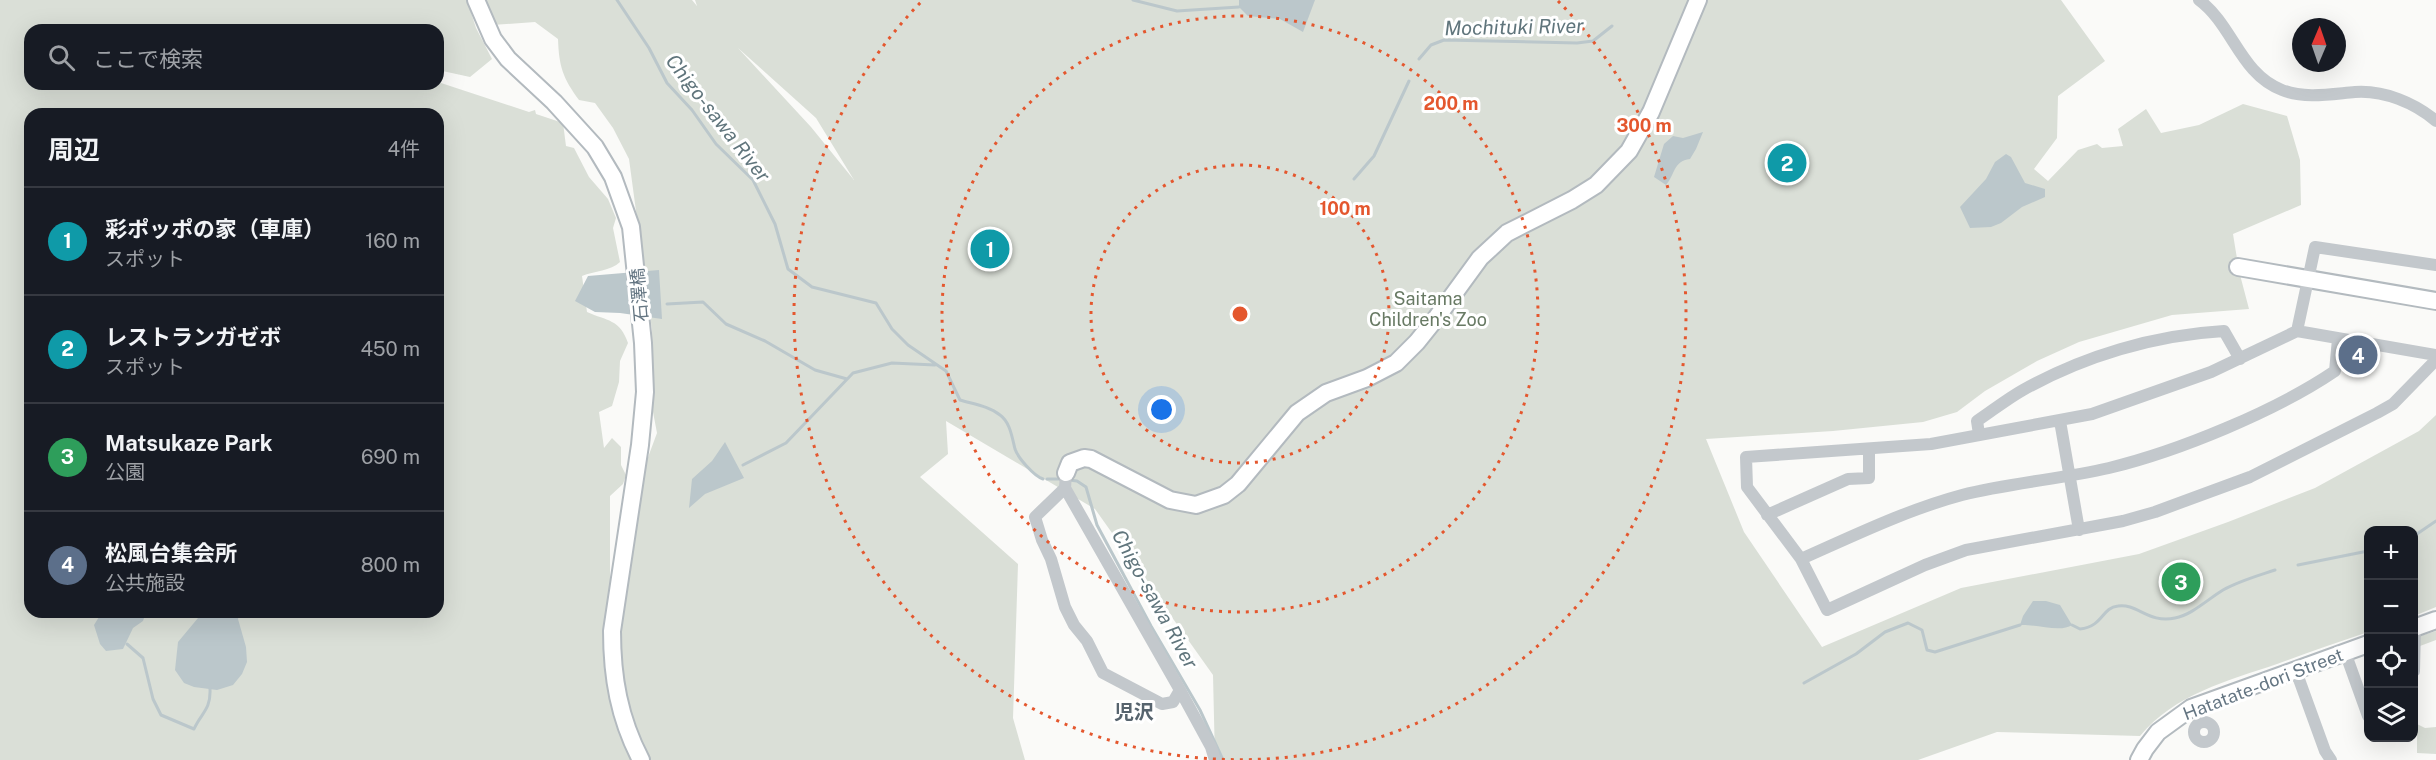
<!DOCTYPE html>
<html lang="ja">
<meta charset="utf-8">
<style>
:root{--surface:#171b24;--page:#20242c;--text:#f1f3f6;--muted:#9ea1a6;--line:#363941;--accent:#0f766e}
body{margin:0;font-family:"Public Sans","Noto Sans JP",sans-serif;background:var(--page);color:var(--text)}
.controls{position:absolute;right:18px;bottom:18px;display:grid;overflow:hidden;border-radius:12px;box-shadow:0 6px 24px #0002}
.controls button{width:54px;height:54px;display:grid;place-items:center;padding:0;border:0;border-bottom:2px solid var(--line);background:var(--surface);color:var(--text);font:30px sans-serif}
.compass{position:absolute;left:2292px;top:18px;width:54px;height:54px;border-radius:50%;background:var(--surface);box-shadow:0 6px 24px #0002;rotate:2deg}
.you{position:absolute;left:1162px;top:410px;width:21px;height:21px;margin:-15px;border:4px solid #fff;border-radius:50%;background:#1a73e8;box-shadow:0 0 0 9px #1a73e833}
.badge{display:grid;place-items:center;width:39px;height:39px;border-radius:50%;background:var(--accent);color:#fff;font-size:20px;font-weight:700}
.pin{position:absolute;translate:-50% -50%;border:3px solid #fff;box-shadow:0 2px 6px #0006}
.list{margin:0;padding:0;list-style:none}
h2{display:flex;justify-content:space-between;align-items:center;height:78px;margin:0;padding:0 24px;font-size:26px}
h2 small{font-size:20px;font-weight:400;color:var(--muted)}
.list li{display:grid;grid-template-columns:39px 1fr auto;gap:18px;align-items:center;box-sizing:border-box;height:108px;padding:0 24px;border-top:2px solid var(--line)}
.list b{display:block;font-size:22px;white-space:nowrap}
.list p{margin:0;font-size:20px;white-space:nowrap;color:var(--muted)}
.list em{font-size:20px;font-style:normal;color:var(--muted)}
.icon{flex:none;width:33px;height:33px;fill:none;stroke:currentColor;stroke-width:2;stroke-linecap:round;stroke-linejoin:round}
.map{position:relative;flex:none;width:2436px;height:760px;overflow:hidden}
.search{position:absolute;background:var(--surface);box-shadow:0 6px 24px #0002;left:24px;top:24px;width:420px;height:66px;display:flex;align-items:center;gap:15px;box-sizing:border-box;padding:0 21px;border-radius:18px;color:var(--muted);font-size:22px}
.panel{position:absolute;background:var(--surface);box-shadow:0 6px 24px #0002;left:24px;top:108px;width:420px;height:510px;border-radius:18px}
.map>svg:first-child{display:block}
.green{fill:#dadfd7;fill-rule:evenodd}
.water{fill:#bbc7cb}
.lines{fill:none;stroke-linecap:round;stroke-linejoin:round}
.stream{stroke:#bbc7cb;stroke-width:3}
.secondary-casing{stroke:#b3babf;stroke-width:20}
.street{stroke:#c3c8cc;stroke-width:12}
.secondary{stroke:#fff;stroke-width:16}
.ring{fill:none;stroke:#e4572e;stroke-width:3;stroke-dasharray:3 6}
.labels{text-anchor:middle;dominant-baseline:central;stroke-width:6;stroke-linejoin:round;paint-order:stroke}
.street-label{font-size:18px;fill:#657683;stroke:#fff}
.park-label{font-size:18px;fill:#687a64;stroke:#fff}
.water-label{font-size:20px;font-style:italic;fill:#60757c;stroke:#fff}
.neighbourhood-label{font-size:20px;font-weight:bold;fill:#57646e;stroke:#fff}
.centre{fill:#e4572e;stroke:#fff;stroke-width:3}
.ring-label{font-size:18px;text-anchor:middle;font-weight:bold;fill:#e4572e;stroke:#fff;stroke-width:6;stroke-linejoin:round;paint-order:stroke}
</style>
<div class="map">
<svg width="2436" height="760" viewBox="0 0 2436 760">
<rect width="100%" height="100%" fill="#fafaf8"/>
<path class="green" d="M0,0H467L476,28L492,59L470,77L438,70V30H30V84H438V82L529,112L535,110L536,114L563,123L566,146L574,148L589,177L608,199L616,218L613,228L620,262C611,271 594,271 582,276L587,312C607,321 620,319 628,343L620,361L619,382L612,406L599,412L604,448L612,438L621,447V465L626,475L623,484L610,496V607L622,606L647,460L657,433L653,412L652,330L629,159L613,128L595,103L579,100C563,78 559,67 558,39L535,22L492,25L485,0H692L697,6L695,0H2061L2105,61L2058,96L2057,138L2034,169L2048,181L2078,150L2097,144L2102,148L2123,146L2118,129L2146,109L2161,133L2199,125L2243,104L2287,116L2300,160L2301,205L2233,234L2239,271L2249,309L2172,315L2079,342L2037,361L1985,391L1957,412L1923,422L1833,431L1706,439L1744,532L1822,647L1961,588L2139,554L2228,522L2315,488L2419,431L2436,415V607L2414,616V530H2368V632C2338,642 2307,653 2277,664C2227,681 2175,694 2140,736L1997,732L1918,760H1215L1213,675L1095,509L946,421L948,454L920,477L1018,564L1013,718L1025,760H0ZM738,48L816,118L854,180L811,127ZM30,114H438V612H30Z
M2436,631V640L2420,646V636Z
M2417,724L2425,728L2436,727V754L2417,753Z"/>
<path class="water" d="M1239,0H1315L1303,32L1280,19L1248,16L1239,7Z
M1703,132L1696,149L1690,159C1673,161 1675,175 1666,185L1654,177L1664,144L1673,136L1683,138Z
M2006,154L2011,157L2025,183L2045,189V197L2022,207L2001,223L1991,227L1970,228L1960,207L1986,179L1995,162Z
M659,270L662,319L620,313L595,312L575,301L588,276Z
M725,442L744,478L705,494L689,508L692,479L712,461Z
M2033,601H2046L2060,605L2072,625C2061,633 2035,624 2020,625L2023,616Z
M106,612H146L143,621L133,628L123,649L106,651L100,644L94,625L99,617Z
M203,612H240L238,619L246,647L247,662L242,674L233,685L217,690L194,687L184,683L175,670L178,642Z"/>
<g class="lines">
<path class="stream" d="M617,0L649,48L667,83L692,110L716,144L753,180L775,224L788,269L812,287L876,303L892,329L908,345L946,371L960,400C973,404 989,406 1000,415C1010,422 1012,437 1015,449C1018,458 1034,476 1043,479
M1133,0L1177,11L1239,7
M1419,59L1431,45L1444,40L1577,43L1593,41L1612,26
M1354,179L1374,156L1409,81
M667,304L703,302L726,324L765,341L815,370L847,379
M743,465L786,443L853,373L892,363L935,365
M1047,479H1063
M1069,480L1077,481L1086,487L1097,525L1151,626L1200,710L1223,760
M2414,536L2436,521
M2298,565L2368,551
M2072,625L2080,629C2104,626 2101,608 2118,606C2137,603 2149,624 2175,618C2192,615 2208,599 2223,590C2239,581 2257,576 2275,570
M127,644L143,658L153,699L161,715L194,729C201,713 211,710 210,689
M1804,683L1856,654L1885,632L1908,623L1922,630L1927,650L1935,652L2020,625"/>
<g class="secondary-casing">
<path id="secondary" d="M476,0L493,39L508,59L554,102L595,147L613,177L631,227L643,343L645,392L640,445L612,631C612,677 619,718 641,760
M2238,267L2436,301
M1066,473L1070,463L1084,458L1091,459L1170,500L1196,505L1224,495L1238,484L1297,413L1326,393L1367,378L1396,363L1417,342L1437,317L1480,258L1507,233L1572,200L1596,185L1629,151L1651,112L1698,0
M2414,628L2436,620
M2139,760L2145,749L2158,732L2191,708L2368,644"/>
</g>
<path class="street" d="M2199,0C2233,25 2240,74 2282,90C2305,99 2331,94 2355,92C2384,90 2415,103 2436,121
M2436,265L2315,247L2297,331L2211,372L2092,414L1931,444L1746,457L1747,487L1801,559L1827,610L1925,565L1966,550L2123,521L2155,512L2250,477L2377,413L2393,404L2436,360
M2297,331L2436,355
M2060,421L2079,530
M1979,434L1977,421C1992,411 2007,399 2023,390C2084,356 2154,335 2224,331L2240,359
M1066,473L1065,488L1180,690L1211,747L1215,760
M1065,488L1035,517L1042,540L1051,559L1065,607L1074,625L1087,641L1103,673L1162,704L1173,702L1180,690
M1767,515L1848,479L1869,478V450
M1801,559C1853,536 1906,510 1962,495C2010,483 2061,479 2109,468C2179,451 2276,411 2335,371L2338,339
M2345,652L2368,716
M2296,671L2325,751L2331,760
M2414,671L2415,627
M2194 732a10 10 0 1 1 20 0a10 10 0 1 1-20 0Z"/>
<use href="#secondary" class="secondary"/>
</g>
<g class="ring">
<circle cx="1240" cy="314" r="149"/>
<circle cx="1240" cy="314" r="298"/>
<path d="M1558 1A446 446 0 1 1 922 1"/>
</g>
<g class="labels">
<g class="street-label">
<text transform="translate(639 295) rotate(-95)">石澤橋</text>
<text transform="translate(2263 684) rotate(-21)">Hatatate-dori Street</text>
</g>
<g class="park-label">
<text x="1428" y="298">Saitama<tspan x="1428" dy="21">Children's Zoo</tspan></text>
</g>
<g class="water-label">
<text transform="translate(1514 27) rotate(-1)">Mochituki River</text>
<text transform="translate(718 118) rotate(52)">Chigo-sawa River</text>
<text transform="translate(1155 599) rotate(61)">Chigo-sawa River</text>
</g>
<g class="neighbourhood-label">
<text x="1134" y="712">児沢</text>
</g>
</g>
<circle cx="1240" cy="314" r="9" class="centre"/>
<g class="ring-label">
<text x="1451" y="110">200 m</text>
<text x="1644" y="132">300 m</text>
<text x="1345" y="215">100 m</text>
</g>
</svg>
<div class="controls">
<button>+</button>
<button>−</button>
<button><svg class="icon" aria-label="locate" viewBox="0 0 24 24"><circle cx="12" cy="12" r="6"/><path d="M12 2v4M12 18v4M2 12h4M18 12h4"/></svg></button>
<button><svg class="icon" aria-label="layers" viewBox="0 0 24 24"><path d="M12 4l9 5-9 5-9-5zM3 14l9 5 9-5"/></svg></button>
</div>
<svg class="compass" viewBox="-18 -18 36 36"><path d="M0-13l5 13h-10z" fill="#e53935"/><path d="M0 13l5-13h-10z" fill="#9ea1a6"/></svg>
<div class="you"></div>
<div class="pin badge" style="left:990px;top:249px;background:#0f9aa8">1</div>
<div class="pin badge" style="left:1787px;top:163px;background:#0f9aa8">2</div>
<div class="pin badge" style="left:2181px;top:582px;background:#2e9e5b">3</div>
<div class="pin badge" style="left:2358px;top:355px;background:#5c6f8a">4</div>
<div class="search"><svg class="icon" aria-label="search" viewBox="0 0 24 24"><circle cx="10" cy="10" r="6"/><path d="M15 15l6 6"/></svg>ここで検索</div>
<section class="panel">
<h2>周辺<small>4件</small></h2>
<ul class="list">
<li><span class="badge" style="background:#0f9aa8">1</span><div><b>彩ポッポの家（車庫）</b><p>スポット</p></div><em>160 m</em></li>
<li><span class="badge" style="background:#0f9aa8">2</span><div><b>レストランガゼボ</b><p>スポット</p></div><em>450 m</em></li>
<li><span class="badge" style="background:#2e9e5b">3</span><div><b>Matsukaze Park</b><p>公園</p></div><em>690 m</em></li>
<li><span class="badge" style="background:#5c6f8a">4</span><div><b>松風台集会所</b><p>公共施設</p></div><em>800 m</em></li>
</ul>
</section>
</div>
